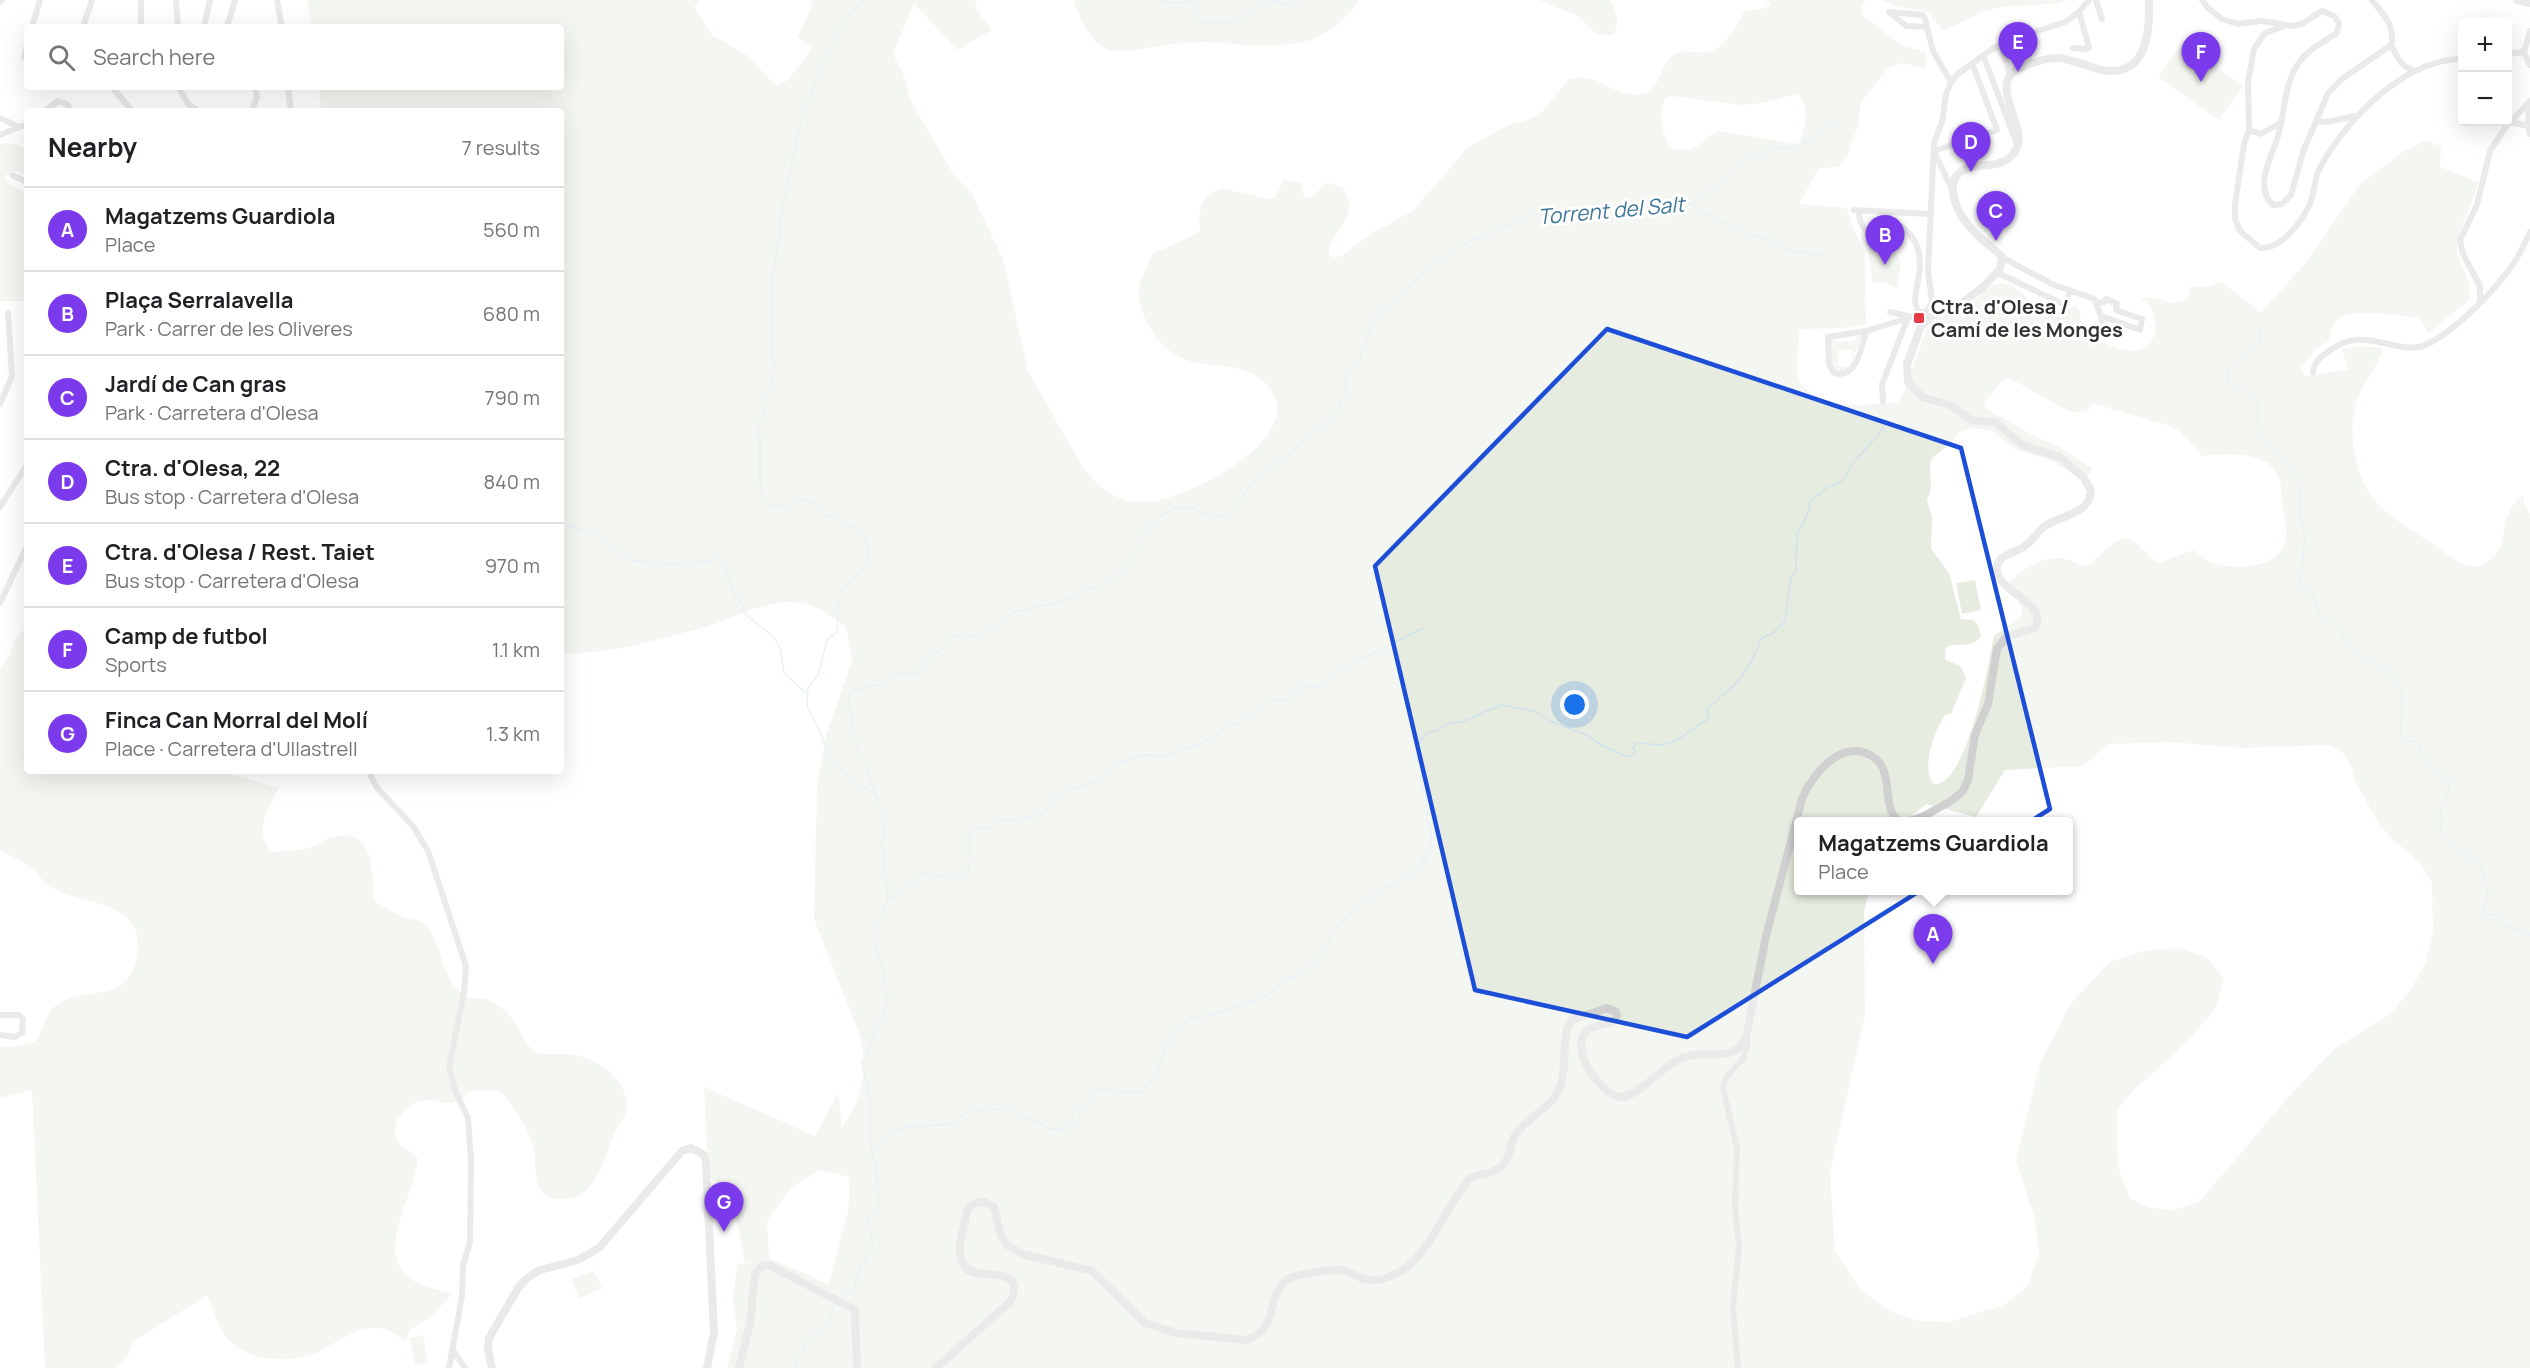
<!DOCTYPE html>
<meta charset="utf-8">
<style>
:root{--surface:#fff;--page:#f6f6f6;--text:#202124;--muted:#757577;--line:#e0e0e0;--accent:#7c3aed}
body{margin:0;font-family:Manrope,sans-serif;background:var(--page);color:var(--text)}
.controls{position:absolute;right:18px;top:18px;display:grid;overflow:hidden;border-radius:6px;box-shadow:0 6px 24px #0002}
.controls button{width:54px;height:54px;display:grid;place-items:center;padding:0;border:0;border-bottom:2px solid var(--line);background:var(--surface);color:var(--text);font:30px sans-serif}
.you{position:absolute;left:1575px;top:705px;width:21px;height:21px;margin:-15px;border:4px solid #fff;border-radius:50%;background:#1a73e8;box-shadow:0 0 0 9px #1a73e833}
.badge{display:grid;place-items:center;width:39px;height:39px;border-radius:50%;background:var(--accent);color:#fff;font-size:20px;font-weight:700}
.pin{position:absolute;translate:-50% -50px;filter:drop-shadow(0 2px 3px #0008)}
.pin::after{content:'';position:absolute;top:32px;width:21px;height:18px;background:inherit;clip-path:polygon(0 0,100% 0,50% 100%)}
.popup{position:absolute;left:1794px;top:817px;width:279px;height:78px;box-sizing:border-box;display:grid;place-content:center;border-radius:6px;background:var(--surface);filter:drop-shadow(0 2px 4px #0005);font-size:20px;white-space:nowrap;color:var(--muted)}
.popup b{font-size:22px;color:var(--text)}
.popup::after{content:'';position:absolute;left:50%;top:100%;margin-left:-12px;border:12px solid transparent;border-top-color:var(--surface)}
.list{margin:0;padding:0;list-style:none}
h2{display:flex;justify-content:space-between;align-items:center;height:78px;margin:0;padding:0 24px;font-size:26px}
h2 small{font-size:20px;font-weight:400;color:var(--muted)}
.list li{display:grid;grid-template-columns:39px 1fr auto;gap:18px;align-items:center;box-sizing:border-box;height:84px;padding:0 24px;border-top:2px solid var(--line)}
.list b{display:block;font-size:22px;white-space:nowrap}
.list p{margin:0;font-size:20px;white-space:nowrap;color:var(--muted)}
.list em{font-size:20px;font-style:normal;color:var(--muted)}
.icon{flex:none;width:33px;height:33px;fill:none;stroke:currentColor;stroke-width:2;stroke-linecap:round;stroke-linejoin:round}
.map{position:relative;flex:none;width:2530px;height:1368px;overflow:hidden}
.search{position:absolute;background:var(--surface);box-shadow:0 6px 24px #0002;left:24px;top:24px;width:540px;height:66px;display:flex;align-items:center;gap:15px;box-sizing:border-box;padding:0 21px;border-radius:6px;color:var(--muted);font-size:22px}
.panel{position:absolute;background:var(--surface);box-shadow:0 6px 24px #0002;left:24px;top:108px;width:540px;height:666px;border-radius:6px}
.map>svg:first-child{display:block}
.green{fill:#e6ecdf;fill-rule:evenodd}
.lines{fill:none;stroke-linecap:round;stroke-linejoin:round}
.stream{stroke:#cfe2ee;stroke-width:1.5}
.minor{stroke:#d0d0d0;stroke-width:6}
.tertiary{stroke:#d0d0d0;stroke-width:8}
.marked{fill:none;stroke:#1d4ed8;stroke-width:4.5;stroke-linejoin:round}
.poi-dot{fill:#e63946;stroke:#fff;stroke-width:2}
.labels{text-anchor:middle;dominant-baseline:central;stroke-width:6;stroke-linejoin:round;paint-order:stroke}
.poi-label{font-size:20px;font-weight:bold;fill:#333;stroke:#fff;text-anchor:start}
.water-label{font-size:21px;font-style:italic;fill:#3f7597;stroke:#fff}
</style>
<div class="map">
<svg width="2530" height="1368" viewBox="0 0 2530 1368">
<rect width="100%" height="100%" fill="#fff"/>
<path class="green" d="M307,0H699L694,7L712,35L748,56L776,86L788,80L812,48L798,37L813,3L809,0H977L975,8L992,30L957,50L914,3L893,54L905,78L910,99L953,174L971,192L1003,259L1028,371L1083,468C1123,517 1157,506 1208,481C1244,463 1312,414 1256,376C1238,364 1215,367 1194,362C1166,356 1148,332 1141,306C1140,302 1138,297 1138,293C1139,281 1148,266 1152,254L1200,232C1198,212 1200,192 1224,189L1269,199L1276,197L1283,180L1301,183L1303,195L1309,198C1328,188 1315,178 1343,187C1362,220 1331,226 1329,255L1335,258L1341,256L1372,233L1413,211L1468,147L1509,125L1528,120L1541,113L1569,79C1595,71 1613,96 1639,95C1661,94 1658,67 1672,56C1684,47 1695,54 1708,52C1726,48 1737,26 1744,12L1765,8L1771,3L1767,0H1866L1861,8L1863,16L1903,46L1926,52V68L1902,63L1888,68L1861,102L1858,128L1852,139L1847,158L1838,167L1819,168L1799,204L1847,208L1851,223L1865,254L1866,324L1843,328L1799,329L1797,366L1798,381C1828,413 1858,404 1897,403L1905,390L1927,328C1937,316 1954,312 1968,305C1978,300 1984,289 1994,285C2011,278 2024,295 2033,305C2038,311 2048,313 2055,315L2076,306L2080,313L2081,329C2096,338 2116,352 2134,351C2156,351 2161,322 2150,307C2148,303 2143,300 2139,298C2144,298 2150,297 2154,298C2168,300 2173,307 2188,299L2191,287H2207L2222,282L2261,313L2308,260L2360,184L2403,152L2425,141L2441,146L2440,167L2478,182C2474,204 2459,224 2457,246C2455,266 2476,280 2468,301L2428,333L2420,318C2401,316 2350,306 2337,320C2332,325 2331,334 2329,341L2316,349L2301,368L2304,376L2348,370L2342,349L2358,346L2382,348C2380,365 2364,381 2358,397C2346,427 2354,476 2375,501C2390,518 2412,530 2430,542C2444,551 2465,572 2482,565C2517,548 2491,518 2524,495V504L2530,514V1368H727L737,1330L733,1299L737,1265L754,1261L745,1262L731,1193L708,1176L704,1087L815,1136L838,1093L842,1127C863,1099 867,1071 861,1038L814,919L817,785L826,736L852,660L846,627C834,618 818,606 802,603C773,597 733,618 705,627C659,640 609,654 561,654V111H321L319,87H561V27H312ZM1797,94C1811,107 1806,129 1798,144L1717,131C1702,142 1691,157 1671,147C1660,132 1659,114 1665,98L1671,96L1741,105L1761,103ZM2004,379H2011L2063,408L2075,413L2088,411L2090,405L2096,404L2170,426L2181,432L2202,456C2223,454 2262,450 2276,472C2282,481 2281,492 2282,503C2284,517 2289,531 2284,545C2274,569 2235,570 2213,563C2206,561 2200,555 2194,550L2159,563C2146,556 2140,542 2126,538L2114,542L2088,566C2078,566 2075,561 2066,559C2048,553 2023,569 2010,581L2011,594C2017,601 2024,606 2022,616L1994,636C1989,662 1967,787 1934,784C1920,770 1935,729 1945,715L1951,714L1966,678L1961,667L1945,659L1946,647C1959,642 1974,649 1981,635L1977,624L1973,620L1961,619L1949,573L1931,549L1932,518L1927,500L1931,488L1930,463L1933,457L1952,442L1960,432L1973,428L1992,431L2017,450L2053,461L2075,476L2081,478L2089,474L2092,468L2056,445L2034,436L1985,408L1984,403ZM2171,742L2241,748L2329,745L2343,753L2351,765L2355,781L2379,824L2389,836L2414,857L2424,869L2432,883L2433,932L2426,962L2411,989L2390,1014L2334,1049L2292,1093L2200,1201L2174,1210L2150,1208L2130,1198L2118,1166L2117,1110L2132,1092L2188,1041L2216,1008L2224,978L2207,958L2180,948L2142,951L2110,962L2071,1003L2039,1066L2016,1160L2034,1216L2039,1252L2028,1286L2004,1305L1978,1313L1949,1322L1919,1321L1890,1311L1862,1291L1835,1252L1830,1172L1865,1015L1864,912L1869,890H1798V822L1905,821L1926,804L1976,817L2005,770L2083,766L2108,744ZM820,1170L850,1177L848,1211L829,1284L769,1258L767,1221L792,1187Z
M1074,0H1360C1345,19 1327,37 1302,42C1271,49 1238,44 1206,42C1191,42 1176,44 1161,46C1147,47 1118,55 1106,49C1090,42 1079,16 1074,0Z
M1539,0H1610C1616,12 1621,23 1613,34L1607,36L1595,33L1578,16Z
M1882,0H2068C2042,9 2012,2 1985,11C1970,17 1958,26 1942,30L1928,12L1896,6Z
M2182,43L2243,86L2219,120L2158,77Z
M5,143L17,144L27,150V175L17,171H10L4,177L9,184L27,193V301H0V145Z
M1865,241L1874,249L1885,243C1904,259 1901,264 1897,288L1883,282L1874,283C1868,269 1872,255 1865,241Z
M1856,336H1861V339L1851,364L1853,350H1838V366L1850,367L1844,372L1836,370L1832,363L1830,339L1834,338L1835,342L1856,341Z
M1975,580L1981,610L1962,614L1956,583Z
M27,626V771H220L279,788C268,809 253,831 271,852C283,851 296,851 309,848C316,846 323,841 330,838C374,823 373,873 374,901C383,906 392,912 401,916C410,920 419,918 426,926C440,940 443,976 455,987C458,990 466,997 469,998C472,999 475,998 478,998C488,999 496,1003 503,1009C517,1020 521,1039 532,1049C543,1058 564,1052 577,1055C602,1061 635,1086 625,1115C621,1123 615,1130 612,1139C603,1161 595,1199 564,1199C527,1199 539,1168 533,1145C531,1135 509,1096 500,1092C492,1088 476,1090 469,1093C462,1097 458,1103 449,1103C442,1103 435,1099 427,1100C411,1100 390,1119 396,1137C400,1147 411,1152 418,1159C414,1198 365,1266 425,1286C435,1289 442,1292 452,1293L434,1314L410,1330L405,1340C397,1336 388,1329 380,1328C356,1326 340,1341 320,1351C289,1365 244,1363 223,1333C216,1321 213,1307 207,1295L133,1342L128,1355L116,1368H45L32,1090L0,1098V1047H15L36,1041C43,1030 45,1017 53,1008C71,991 98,997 118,987C129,981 135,968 137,956C147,901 87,906 52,888C43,883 39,874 32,869C22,861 11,856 0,850V669L10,656L14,641Z
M594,1271L602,1288L579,1299L572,1279Z
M423,1335L428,1362L415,1365L410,1338Z"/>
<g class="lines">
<path class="stream" d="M1162,0C1177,6 1183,0 1195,2L1194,13L1200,22H1234L1274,0
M1276,0L1286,5L1300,0
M1691,204L1720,222L1740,229L1752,236L1773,240L1780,247L1793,251L1824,256
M2261,329L2258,344C2247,358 2227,359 2227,380L2232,386L2255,398L2258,407L2256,423L2264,442L2283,457L2298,477L2300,509L2305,538L2300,583L2313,598L2320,617L2337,626L2350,648L2386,669L2402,688L2401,741L2416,742L2428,763L2449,781V789L2440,807L2442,821L2439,834L2481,866L2488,892L2483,914L2495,915L2506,926L2530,935
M561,526H571L592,532L633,561C644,559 650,563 661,563C677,564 704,563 719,559C727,567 727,575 731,585C735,597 743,602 746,615L774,637L780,648L784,673L806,693
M875,793L854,736L848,696L852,691L860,689L883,684L898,674L918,673L930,656L943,648L946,641L951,637L981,635L1014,612L1059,602L1113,579L1126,567L1135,556L1145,532L1160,516L1176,508H1192L1215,518L1229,514L1257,477L1283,459L1333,417L1346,393V376L1355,365L1360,364L1361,353L1377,314L1386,306L1402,297L1416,279L1438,261L1472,240L1536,214L1563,218L1592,214L1618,205L1691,204L1729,177L1749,157L1774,149L1795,147L1816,137L1837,120
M889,899L899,895L922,874L927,873L942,877H960L968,870L971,860L968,846L970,834L976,829L989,828L998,821L1034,817L1046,811L1056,796L1094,782L1120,763L1145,755L1166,756L1180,749L1199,745L1233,724H1238L1272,700H1285L1292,697L1300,686H1319L1358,658L1370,655L1423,628
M873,1154L892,1132L907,1127L953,1124L965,1113L983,1110L1005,1109L1029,1118L1050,1129L1069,1128L1074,1122L1071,1111L1075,1107L1084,1106L1099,1088L1138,1093L1145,1089L1155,1075L1164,1051L1178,1026L1191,1018L1212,1015L1246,1002L1257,1001L1273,991L1279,983L1300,974L1314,964L1326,949L1332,934L1345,919L1382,888L1402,881L1421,865L1430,850L1432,839L1431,828L1427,820L1426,794L1420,783L1422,771L1417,758V745L1428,732L1437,731L1449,723L1462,722L1501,705L1535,711L1550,721L1586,735L1603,746L1626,756H1632L1635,752L1633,748L1636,744C1645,742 1652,745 1660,745C1675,745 1696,726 1708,719L1707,708C1716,704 1717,699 1725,693C1744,678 1752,662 1761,639L1774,632L1785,621L1791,578L1796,571L1797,533L1807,516L1810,502L1828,487L1838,484L1844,479L1853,463L1879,434L1888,419
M839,1298L854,1288L862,1264L873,1250L869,1222V1218L878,1210L877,1173L870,1145V1096L862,1064L887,1003L885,980L875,943L874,931L888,900L882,843L886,820L876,795L847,776L828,753L821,734L807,707L808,688L818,675L827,640L836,633L838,625L837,599L842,589L855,578L868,562L869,553L863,532L823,514L816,503L800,499L783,506H771L762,493L760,482V441L757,431L774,376L771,290L785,195L802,116L825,59L849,14L865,0
M794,1368L806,1341L829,1323L834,1303"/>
<path class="minor" d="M176,0L178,27
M277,0L282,27
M2096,0L2102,19
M2202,0L2208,8L2222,19L2238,24L2261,21L2292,26L2302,24L2322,11L2334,16L2339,23L2337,33C2323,42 2307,50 2298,64C2284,85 2285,112 2278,136C2272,156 2253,187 2273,205L2282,204L2291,195L2303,152L2328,93L2342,79L2391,45
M2372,0C2383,14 2396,26 2391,45C2398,58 2400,66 2415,71
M0,2L2,0
M2284,26L2265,33L2254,49L2248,82L2249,130L2244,144L2235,204V219L2240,231L2260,248C2282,250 2304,219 2311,201C2315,190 2314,179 2319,170C2344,121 2404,59 2462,59
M32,27L40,0
M83,27L92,0
M141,27V0
M204,27L210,0
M227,27L235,0
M1927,27L1906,26L1889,12L1923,15L1925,19L1933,51L1951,82
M2530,31L2524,52L2530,65
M2001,44L2010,75
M2073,48L2085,49L2089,47L2079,12
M2508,54L2524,52
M1983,55L2017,144
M24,57L27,46
M112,87L132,111
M178,87L188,104L199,111
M288,87L291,111
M2529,105L2528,125L2530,134
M45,111L58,101L68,105L71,111
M252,111L257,97L255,87
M0,118L18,127
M2317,121L2326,122L2356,116
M2511,122L2528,126
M2249,130L2261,134L2280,123
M0,135L27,124
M1934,151L1997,130L1972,63
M1934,152L1952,189
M12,175L27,182
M1854,210L1929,214
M1859,211C1858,231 1875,233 1876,246L1881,245L1880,241H1876
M1888,213V219C1950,247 1898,303 1922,313
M2003,258L2052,284L2094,299L2101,316L2140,330L2142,319L2116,310L2117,304L2106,299L2104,302L2097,303
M1998,273L2065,305L2070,291
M2480,301V286L2463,254L2460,240L2477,205L2490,151L2505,128L2530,101
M1890,312L1912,317
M1923,313L1929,309L1932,301L1928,271L1934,143L1942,122L1946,95L1951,82L1958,74L1992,49L2010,40L2065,22L2079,12L2089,0
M2101,316L2102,330
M1866,331C1862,347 1856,380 1834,373L1829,364L1828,337L1866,331L1925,313
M2313,372C2314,361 2321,357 2329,351C2367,322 2398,360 2430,343C2459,327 2497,289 2515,261C2521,252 2525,242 2530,232
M1883,401L1882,384L1907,320
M0,404L12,376L8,313
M0,507L27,465
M0,603L27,546
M372,771L371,776L377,788L413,826L428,851L466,966L464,992L449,1068L456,1093L468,1118L471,1160L470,1243L463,1265L462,1296L449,1368
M0,1015H19L23,1019L22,1033L15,1037L0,1035
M452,1349L465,1368
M1738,1368L1733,1307L1739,1247L1735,1207L1737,1148L1723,1089L1726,1077L1743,1059L1748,1043L1746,1038"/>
<path class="tertiary" d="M2517,0L2530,3
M1906,822L1924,816L1951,801L1963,791L1968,780L1975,735L1988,704L1997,649L2006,637L2035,628L2038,620C2036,598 1994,589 1997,567C1998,554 2017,553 2025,546C2033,540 2038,531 2045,526C2061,515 2089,515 2091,491L2084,478L2060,457L2024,446L1995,422L1972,420L1949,405L1922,397L1908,382L1907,364L1921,326L1932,316L1960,304L1982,288L2000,269L2002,257C1992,246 1978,238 1969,226C1953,206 1939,171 1977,166C1989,165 2006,165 2014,153C2031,130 1994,96 2011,74C2015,69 2022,67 2027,65C2037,61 2047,58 2058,58C2073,59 2088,67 2102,70C2147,78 2150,32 2149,0
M492,1368L488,1349L489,1338L518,1288L527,1278L540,1270L578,1260L599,1248L682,1151L691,1148L704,1155L706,1163L714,1332L707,1368
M739,1368L750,1324L755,1274L763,1265L771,1266L855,1310L857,1368
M936,1368L1010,1302C1029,1263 976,1281 966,1268C953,1253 965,1225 968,1208L976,1203L985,1202L994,1207L1001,1236L1007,1245L1022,1254L1092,1271L1145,1323L1176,1333L1247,1340C1281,1327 1265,1294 1288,1279C1297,1274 1331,1269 1342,1270C1350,1271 1356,1276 1363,1279C1379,1284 1401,1273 1413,1262C1434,1241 1449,1203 1469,1179C1479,1173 1491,1174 1500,1168C1511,1160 1509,1146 1515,1135C1529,1115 1554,1108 1561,1084C1567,1064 1561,1038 1571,1020L1607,1008L1616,1012L1617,1016L1614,1021C1607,1025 1594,1025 1588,1030C1565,1049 1606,1099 1622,1097C1643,1094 1663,1064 1684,1057C1708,1049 1732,1064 1746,1038L1766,936L1802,799C1812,773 1846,734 1876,759C1895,776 1880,808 1900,822"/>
</g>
<path d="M0 0H2530V1368H0ZM1607,329L1961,448L2050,809L1687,1037L1475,990L1375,566Z" fill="#fff" fill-opacity=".55" fill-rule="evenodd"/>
<path class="marked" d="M1607,329L1961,448L2050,809L1687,1037L1475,990L1375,566Z"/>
<rect class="poi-dot" x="1913" y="312" width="12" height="12" rx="3"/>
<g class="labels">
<g class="poi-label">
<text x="1931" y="306">Ctra. d'Olesa /<tspan x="1931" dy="23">Camí de les Monges</tspan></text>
</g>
<g class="water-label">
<text transform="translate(1611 210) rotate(-5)">Torrent del Salt</text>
</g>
</g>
</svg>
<div class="controls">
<button>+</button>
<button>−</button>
</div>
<div class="you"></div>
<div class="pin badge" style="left:1933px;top:964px">A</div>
<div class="popup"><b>Magatzems Guardiola</b>Place</div>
<div class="pin badge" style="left:1885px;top:265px">B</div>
<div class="pin badge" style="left:1996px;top:241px">C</div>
<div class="pin badge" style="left:1971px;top:172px">D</div>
<div class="pin badge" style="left:2018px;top:72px">E</div>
<div class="pin badge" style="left:2201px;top:82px">F</div>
<div class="pin badge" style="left:724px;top:1232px">G</div>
<div class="search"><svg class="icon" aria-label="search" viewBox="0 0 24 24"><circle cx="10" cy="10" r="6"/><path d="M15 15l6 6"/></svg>Search here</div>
<section class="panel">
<h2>Nearby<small>7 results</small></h2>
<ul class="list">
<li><span class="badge">A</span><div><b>Magatzems Guardiola</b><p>Place</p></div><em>560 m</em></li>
<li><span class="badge">B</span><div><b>Plaça Serralavella</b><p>Park · Carrer de les Oliveres</p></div><em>680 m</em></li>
<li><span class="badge">C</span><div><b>Jardí de Can gras</b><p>Park · Carretera d'Olesa</p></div><em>790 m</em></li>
<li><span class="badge">D</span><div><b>Ctra. d'Olesa, 22</b><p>Bus stop · Carretera d'Olesa</p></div><em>840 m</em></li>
<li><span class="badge">E</span><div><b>Ctra. d'Olesa / Rest. Taiet</b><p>Bus stop · Carretera d'Olesa</p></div><em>970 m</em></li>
<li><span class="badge">F</span><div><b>Camp de futbol</b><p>Sports</p></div><em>1.1 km</em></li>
<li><span class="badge">G</span><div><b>Finca Can Morral del Molí</b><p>Place · Carretera d'Ullastrell</p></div><em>1.3 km</em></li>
</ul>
</section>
</div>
